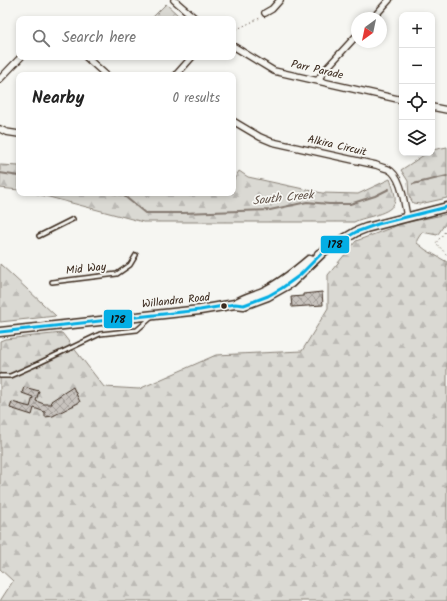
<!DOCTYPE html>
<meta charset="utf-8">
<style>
:root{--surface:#fff;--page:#f6f6f6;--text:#222;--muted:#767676;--line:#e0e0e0}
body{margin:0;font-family:Kalam,sans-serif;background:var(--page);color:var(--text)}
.controls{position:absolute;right:12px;top:12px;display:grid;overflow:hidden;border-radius:8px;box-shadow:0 2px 6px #0003}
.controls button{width:36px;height:36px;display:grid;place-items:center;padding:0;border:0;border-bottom:1px solid var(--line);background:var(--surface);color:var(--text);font:20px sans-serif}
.compass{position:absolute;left:351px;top:12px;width:36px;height:36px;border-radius:50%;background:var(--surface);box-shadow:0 2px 6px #0003;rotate:213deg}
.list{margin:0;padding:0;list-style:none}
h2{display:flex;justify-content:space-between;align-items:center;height:52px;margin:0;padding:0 16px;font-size:17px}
h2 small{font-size:13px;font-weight:400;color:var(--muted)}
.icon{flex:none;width:22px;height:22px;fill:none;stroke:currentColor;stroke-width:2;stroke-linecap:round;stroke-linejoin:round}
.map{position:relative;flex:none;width:447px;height:601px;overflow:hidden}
.search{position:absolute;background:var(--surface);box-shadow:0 2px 6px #0003;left:16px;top:16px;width:220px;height:44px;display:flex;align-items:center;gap:10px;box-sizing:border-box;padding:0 14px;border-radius:8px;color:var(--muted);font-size:15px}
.panel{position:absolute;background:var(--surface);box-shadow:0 2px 6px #0003;left:16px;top:72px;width:220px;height:124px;border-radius:8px}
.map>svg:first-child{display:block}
.forest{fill:url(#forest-firs);stroke:#8a8278}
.park{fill:url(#park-crowns);stroke:#8a8278}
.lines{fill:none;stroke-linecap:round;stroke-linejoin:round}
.stream{stroke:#857a71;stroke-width:2}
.building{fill:url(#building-cross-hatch);stroke:#3b2a1e}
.lane-casing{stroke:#3b2a1e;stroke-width:6}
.street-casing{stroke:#3b2a1e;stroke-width:8}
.secondary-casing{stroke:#3b2a1e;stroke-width:11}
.path{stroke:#3b2a1e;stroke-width:1;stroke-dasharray:1 3;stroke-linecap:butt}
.lane{stroke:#f6f6f2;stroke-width:3}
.street{stroke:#f6f6f2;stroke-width:5.5}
.secondary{stroke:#f6f6f2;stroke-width:8}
.bus-1-casing{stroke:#f6f6f2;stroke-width:6}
.bus-1{stroke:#03aee5;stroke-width:3}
.bus-dot{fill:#3b2a1e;stroke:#f6f6f2;stroke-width:1.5}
.labels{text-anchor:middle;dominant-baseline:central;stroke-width:3.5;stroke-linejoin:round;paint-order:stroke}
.street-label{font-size:11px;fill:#3b2a1e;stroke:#f6f6f2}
.water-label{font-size:12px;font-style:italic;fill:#605248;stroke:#f6f6f2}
.line-badge{stroke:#f6f6f2;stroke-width:1.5}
.pale-badge-label{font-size:11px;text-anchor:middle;font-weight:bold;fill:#111}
</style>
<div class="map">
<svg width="447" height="601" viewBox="0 0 447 601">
<defs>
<pattern id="forest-firs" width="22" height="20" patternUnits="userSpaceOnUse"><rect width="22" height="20" fill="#dad9d3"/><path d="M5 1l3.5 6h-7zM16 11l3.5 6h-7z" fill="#bcbab5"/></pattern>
<pattern id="park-crowns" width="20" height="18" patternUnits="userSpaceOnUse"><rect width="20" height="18" fill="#dad9d3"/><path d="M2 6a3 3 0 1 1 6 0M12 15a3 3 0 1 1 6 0" fill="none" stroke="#bcbab5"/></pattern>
<pattern id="building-cross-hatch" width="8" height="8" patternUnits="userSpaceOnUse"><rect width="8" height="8" fill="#c8c3be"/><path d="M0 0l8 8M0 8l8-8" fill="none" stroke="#a49f9a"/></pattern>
</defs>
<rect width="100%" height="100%" fill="#f6f6f2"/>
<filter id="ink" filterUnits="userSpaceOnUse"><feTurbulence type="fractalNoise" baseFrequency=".025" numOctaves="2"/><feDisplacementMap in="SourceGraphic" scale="8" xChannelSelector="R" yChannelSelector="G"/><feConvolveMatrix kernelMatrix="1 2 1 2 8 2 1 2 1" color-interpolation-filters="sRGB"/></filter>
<g filter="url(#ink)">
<path class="forest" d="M447,147V198L420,204L413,203L409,196L408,181L401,170L427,153H432V150Z
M0,165L19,166V190L0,188Z
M239,171L248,177L322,193L358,194L390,179C392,185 396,195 395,201C392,215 365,216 354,222H143L34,193H159L175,194V193H233V181Z
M447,214V223C442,226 441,231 437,235L422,232L417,240V243L426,250L447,262V601H0L13,581L0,569V341L5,339L62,333L104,387L139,389L216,355L302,351L328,308V275L356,241L404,223Z
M0,264L56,316L0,322Z"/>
<path class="park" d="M166,4L178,15L174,19H151Z"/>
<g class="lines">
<path class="stream" d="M0,173L19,176
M413,184L447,176
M112,193L123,195L145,213H183L270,210L307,202L329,204H350L375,196L389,189"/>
</g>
<path class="building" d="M322,292L323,305L292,307L291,297L303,296V294Z
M24,387L39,391L36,401L44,404H52L51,401L73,387L80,402L53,416L45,417V412L34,408L32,415L10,408L12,402L30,407L33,397L22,393Z"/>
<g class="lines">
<g class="lane-casing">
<path id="lane" d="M39,236L73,219
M52,282L117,274L130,265L136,255
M0,376H10L37,364L100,334L137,330L152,317"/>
</g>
<g class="street-casing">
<path id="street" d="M174,0L196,19
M265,13L272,9L280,0
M373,18L389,0
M233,46L274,71L402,100
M86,57L106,75
M176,75L192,57
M0,79L21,57
M318,80L324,71L357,35
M432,107L447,110
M233,121L260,137L272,142L376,165C380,167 385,168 388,169C402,176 404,203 407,217
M0,129L6,132L19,134"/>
</g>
<g class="secondary-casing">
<path id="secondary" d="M319,254L356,232L366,228L447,207
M235,304C244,298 254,296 263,292C280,284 295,272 309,260
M0,332L200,310L235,304L244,305L268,296L291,283L324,251"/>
</g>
<path class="path" d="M233,31L260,18
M447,229L436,243L447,255"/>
<use href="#lane" class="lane"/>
<use href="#street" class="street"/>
<use href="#secondary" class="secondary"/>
<g class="bus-1-casing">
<path id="bus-1" d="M0,332L200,310L235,304L244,305L268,296L282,288L300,275L324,251L356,232L378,224L447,207"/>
</g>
<use href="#bus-1" class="bus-1"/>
</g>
</g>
<circle class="bus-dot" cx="224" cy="306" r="3.5"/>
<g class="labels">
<g class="street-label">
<text transform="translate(317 70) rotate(13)">Parr Parade</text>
<text transform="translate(337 146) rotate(13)">Alkira Circuit</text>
<text transform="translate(86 269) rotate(-6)">Mid Way</text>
<text transform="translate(176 301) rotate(-6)">Willandra Road</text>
</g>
<g class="water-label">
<text transform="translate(283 198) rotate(-6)">South Creek</text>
</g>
</g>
<g class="line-badge">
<rect x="320" y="235" width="30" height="19" rx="4" fill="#03aee5"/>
<rect x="103" y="309" width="30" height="20" rx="4" fill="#03aee5"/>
</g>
<g class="pale-badge-label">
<text x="335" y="248">178</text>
<text x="118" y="323">178</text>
</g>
</svg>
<div class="controls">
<button>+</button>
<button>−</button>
<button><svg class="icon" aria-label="locate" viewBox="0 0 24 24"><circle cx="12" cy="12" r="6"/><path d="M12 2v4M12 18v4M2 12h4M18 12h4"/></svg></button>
<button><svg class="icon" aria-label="layers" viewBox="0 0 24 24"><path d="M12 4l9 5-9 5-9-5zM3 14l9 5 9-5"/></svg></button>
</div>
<svg class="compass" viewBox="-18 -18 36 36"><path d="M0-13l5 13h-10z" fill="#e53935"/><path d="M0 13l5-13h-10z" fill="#767676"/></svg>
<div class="search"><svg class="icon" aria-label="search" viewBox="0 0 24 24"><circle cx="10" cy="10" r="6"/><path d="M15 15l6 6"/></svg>Search here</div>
<section class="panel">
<h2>Nearby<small>0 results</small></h2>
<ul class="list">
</ul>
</section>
</div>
